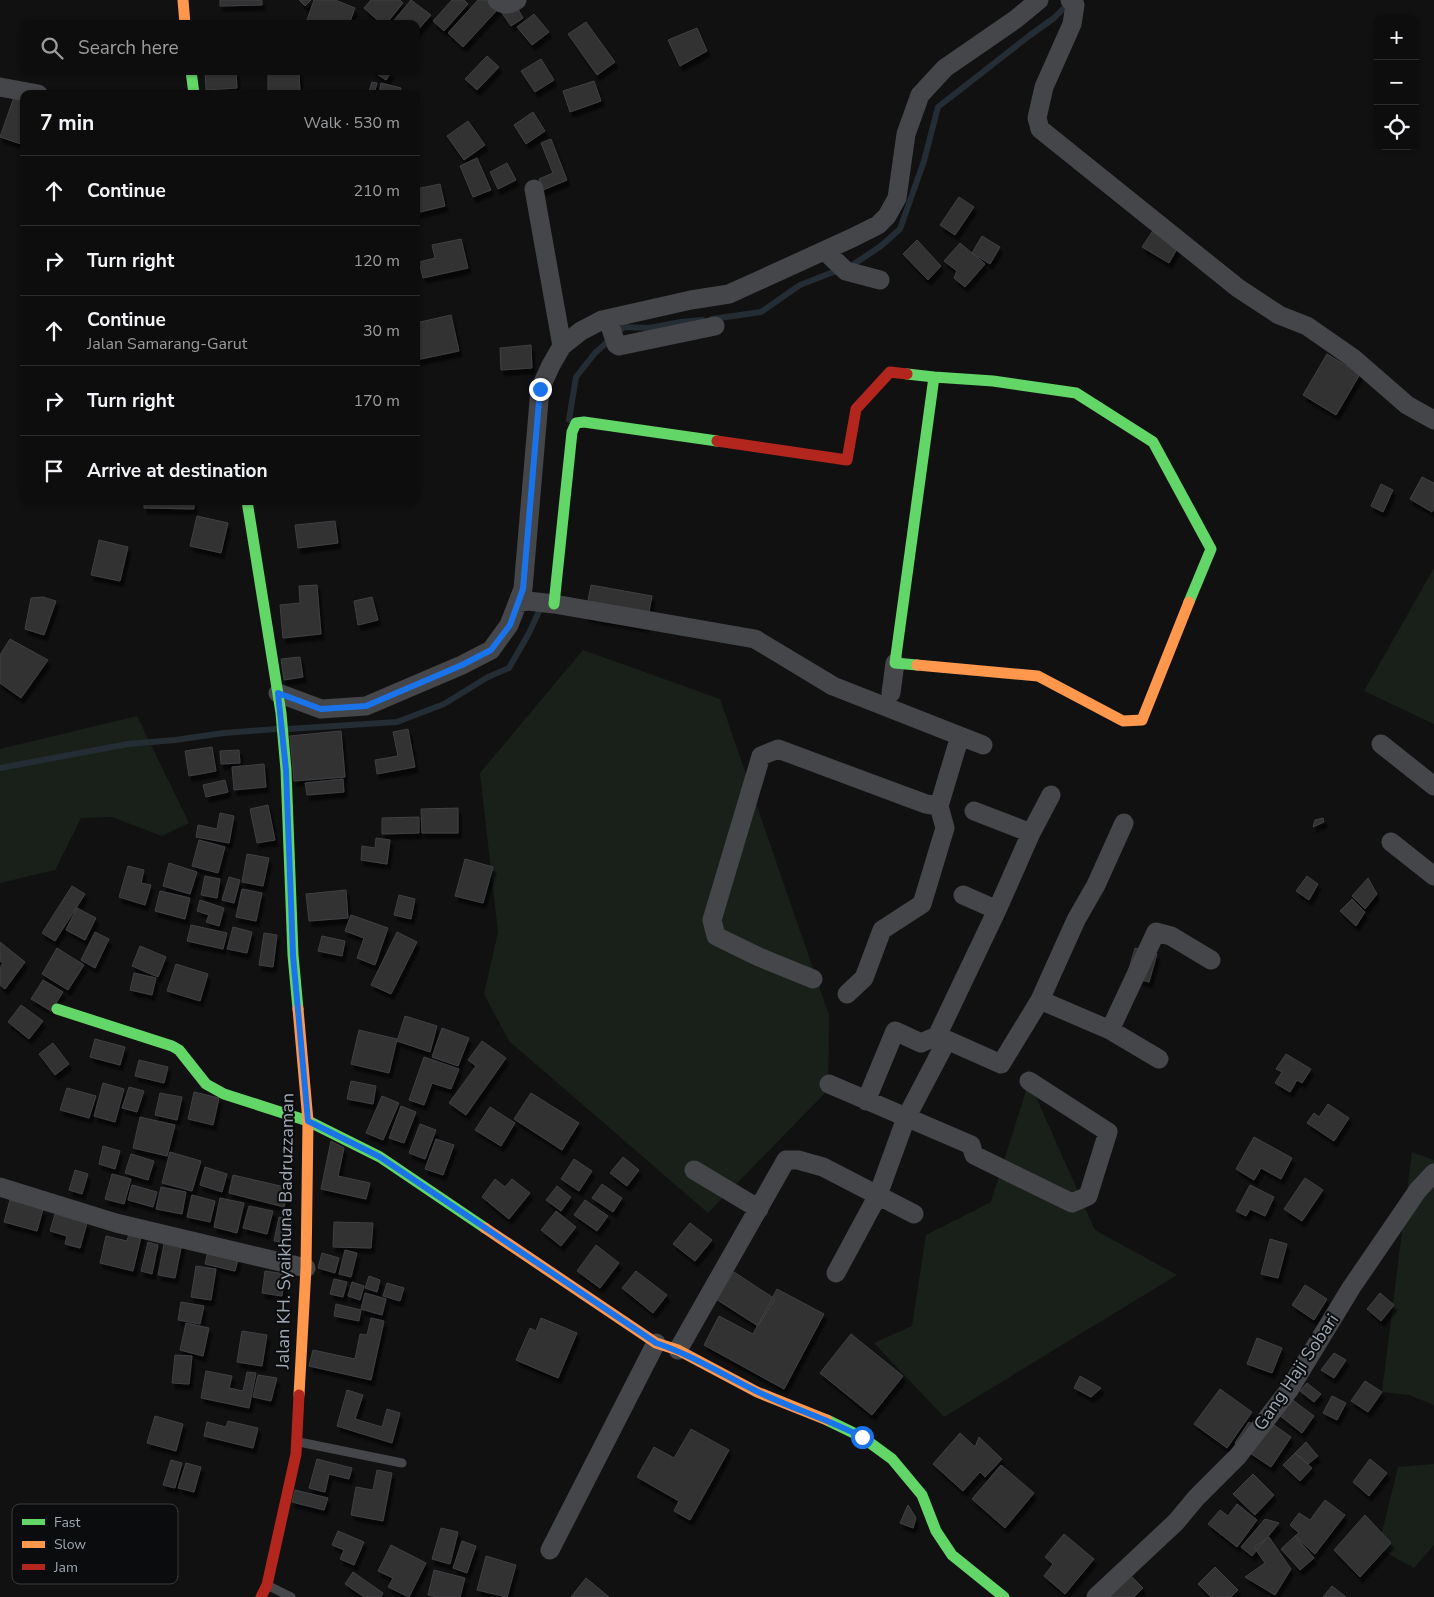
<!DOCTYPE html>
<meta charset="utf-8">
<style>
:root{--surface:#0d0d0d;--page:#161616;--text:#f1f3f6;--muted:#9a9c9d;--line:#2d2d2e}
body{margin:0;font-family:"Nunito Sans",sans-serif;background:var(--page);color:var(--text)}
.controls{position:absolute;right:15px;top:15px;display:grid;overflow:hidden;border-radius:10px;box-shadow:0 1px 4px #0004}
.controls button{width:45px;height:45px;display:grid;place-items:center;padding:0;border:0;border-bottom:1px solid var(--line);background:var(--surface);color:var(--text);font:25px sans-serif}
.stop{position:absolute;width:15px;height:15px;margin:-11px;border:4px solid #1a73e8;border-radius:50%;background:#fff}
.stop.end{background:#1a73e8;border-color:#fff;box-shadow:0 1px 5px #0008}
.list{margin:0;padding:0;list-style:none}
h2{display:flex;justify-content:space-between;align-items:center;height:65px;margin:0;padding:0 20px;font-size:21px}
h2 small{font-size:16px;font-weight:400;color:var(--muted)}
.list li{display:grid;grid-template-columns:32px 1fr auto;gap:15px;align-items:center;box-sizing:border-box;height:70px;padding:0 20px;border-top:1px solid var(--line)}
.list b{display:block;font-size:19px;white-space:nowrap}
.list p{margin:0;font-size:16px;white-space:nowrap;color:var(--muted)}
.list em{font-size:16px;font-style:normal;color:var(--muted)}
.icon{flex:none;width:28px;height:28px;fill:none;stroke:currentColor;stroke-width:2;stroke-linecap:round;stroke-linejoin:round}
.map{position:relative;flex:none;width:1434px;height:1597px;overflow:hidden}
.search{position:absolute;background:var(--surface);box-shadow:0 1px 4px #0004;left:20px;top:20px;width:400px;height:55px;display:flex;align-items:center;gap:12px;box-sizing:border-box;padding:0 18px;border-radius:10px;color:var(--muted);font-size:19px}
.panel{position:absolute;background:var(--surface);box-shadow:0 1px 4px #0004;left:20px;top:90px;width:400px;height:415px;border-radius:10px}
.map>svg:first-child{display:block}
.green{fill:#19201a}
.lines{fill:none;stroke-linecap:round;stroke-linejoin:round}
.stream{stroke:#242d34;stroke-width:6}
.building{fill:#303032;stroke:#3f4145;filter:url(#shadow)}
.lane{stroke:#45464a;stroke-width:9}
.street{stroke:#45464a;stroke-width:19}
.fast{stroke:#63d668;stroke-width:11}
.slow{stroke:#ff974d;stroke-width:11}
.jam{stroke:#b3261e;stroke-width:11}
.route{stroke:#1a73e8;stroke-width:6}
.labels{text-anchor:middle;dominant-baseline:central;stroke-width:4;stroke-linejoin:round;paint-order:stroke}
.street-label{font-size:18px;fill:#a0a8b4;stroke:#0b0c0d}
.key{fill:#0b0c0d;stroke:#383b3f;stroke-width:1}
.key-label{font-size:14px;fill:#a0a8b4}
</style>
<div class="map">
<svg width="1434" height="1597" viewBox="0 0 1434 1597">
<defs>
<filter id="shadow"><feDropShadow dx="3" dy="5.5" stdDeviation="1" flood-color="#0009"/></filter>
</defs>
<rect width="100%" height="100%" fill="#111"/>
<path class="green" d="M1434,568V724L1364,691Z
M583,650L720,699L829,1015L828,1090L708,1213L509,1041L484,994L498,932L480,773Z
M137,716L189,823L162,836L112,817L81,818L55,870L0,883V749Z
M1029,1081L1095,1230L1177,1275L944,1417L874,1343L912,1326L926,1235L991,1202Z
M1412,1152L1434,1160V1405L1409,1395L1382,1392Z
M1434,1464V1545L1414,1568L1378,1548L1398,1467Z"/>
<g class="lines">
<path class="stream" d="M712,319L761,312L800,285L854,264L881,246L900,229L924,161L938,107L1029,36L1054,18L1069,3
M569,420L576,377L595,353L624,327L649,328L681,322L702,320
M288,729L397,722L444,704L488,677L509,668L529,633L542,605
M0,768L128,744L175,740L224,733L276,729"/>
</g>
<path class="building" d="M220,0H262V5L220,6Z
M299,0H311L305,6Z
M314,0H335L355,8L349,24L306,23Z
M371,0H400L403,3L386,24H382L364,8Z
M411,0L431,15L416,32V24H391Z
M452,0H464L468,4L444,31L433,21Z
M478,0H490L499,8L463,47L448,33Z
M515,4L523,18L511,26L502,13Z
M534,14L549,32L532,45L517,27Z
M299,21V24H218V22Z
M586,22L615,62L597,75L568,34Z
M697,28L707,51L680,66L668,40Z
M487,56L499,67L477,90L465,79Z
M541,59L554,80L535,92L521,71Z
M205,71H236L237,88L206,90Z
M268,71H299L300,94H268Z
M372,71H392L386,80Z
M594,81L601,101L570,112L563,91Z
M372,82L377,83L374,94H368Z
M381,83L401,88L400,94H379Z
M14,97L24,100V145L0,137Z
M533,112L545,131L526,144L514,125Z
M468,121L485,145L464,160L447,136Z
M551,139L567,180L543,190L539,179L553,173L541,143Z
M477,158L491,190L473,197L460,166Z
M507,163L516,180L498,189L490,172Z
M440,184L445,206L416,213V189Z
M959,197L974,207L955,235L940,225Z
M1154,229L1181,242L1169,263L1142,247Z
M982,236L1000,247L990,264L972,253Z
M461,239L468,268L423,278L419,262L435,258L432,245Z
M917,240L941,266L928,280L903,254Z
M960,243L985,264L965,287L954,278L957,271L944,261Z
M451,315L459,351L416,360V323Z
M531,345L532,368L501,370L500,348Z
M1327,354L1360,374L1336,415L1303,395Z
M1422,477L1434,483V508L1432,512L1410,499Z
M1381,484L1393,490L1383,512L1371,506Z
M144,501H194V509L144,508Z
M197,516L228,523L221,553L190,546Z
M335,521L338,543L298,548L295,525Z
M99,540L128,547L120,581L91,575Z
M317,585L321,634L283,638L280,605L300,603L299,586Z
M591,585L652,596L646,627L585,616Z
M43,597L56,601L44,635L25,629L31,598Z
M372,597L378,620L358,625L354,601Z
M10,639L48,660L21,698L0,683V655Z
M300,657L303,677L284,680L281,659Z
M408,729L415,767L377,774L375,760L398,756L393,732Z
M341,731L345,777L294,781L290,736Z
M212,747L216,771L189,776L185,751Z
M239,750L240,763L221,764L220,751Z
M264,764L266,787L234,790L232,767Z
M343,779L344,792L307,795L305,783Z
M225,780L228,792L206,797L203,785Z
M268,805L275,840L257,843L250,809Z
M458,808V833H422L421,809Z
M220,813L234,816L229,843L196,837L198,825L217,829Z
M419,817V833L382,834V818Z
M1323,818L1324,822L1313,827L1315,820Z
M376,838L390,840L387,864L361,860L362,846L375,848Z
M199,840L225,847L218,873L192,866Z
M247,854L269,858L263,886L242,882Z
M465,859L493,867L483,903L455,896Z
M169,863L197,872L190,894L163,886Z
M128,866L144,870L141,883L151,885L145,905L119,897Z
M205,876L220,879L217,898L201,895Z
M1307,876L1318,884L1309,900L1296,891Z
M229,877L240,880L234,903L222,900Z
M1368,878L1377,894L1365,909L1352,896Z
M72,886L85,894L55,941L42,933Z
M242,889L262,893L256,921L236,917Z
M346,890L348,918L309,921L306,894Z
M160,891L190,898L185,919L155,911Z
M399,895L415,899L411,919L394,915Z
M1352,899L1365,912L1356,926L1340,911Z
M200,900L224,908L219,926L206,922L209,915L197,911Z
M77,908L96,918L85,940L66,930Z
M351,915L388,928L375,965L357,958L364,938L345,931Z
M191,925L227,933L223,949L187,941Z
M233,927L252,932L247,953L227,949Z
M95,932L109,939L95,968L81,960Z
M397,932L417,942L391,994L371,985Z
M264,933L277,935L273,967L259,965Z
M322,936L345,941L342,956L318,951Z
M0,942L25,962L5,989L0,985V968L3,963L0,961Z
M140,946L166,957L158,977L132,966Z
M57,948L84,965L68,990L42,974Z
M1135,948L1157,954L1149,982L1135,978L1126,979Z
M176,964L208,974L200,1001L167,991Z
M134,973L156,978L152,995L130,990Z
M43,980L63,992L51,1011L31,999Z
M21,1005L43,1021L29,1039L8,1022Z
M405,1016L437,1026L430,1052L397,1041Z
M442,1028L469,1038L458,1066L432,1057Z
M359,1030L397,1039L389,1073L351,1064Z
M95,1039L125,1047L120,1065L90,1057Z
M482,1041L506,1058L466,1115L449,1103L476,1066L468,1060Z
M53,1043L69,1064L55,1075L39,1054Z
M1286,1054L1311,1069L1302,1083L1297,1080L1290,1092L1275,1083L1282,1072L1276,1069Z
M424,1057L459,1069L451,1089L432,1083L424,1105L409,1100Z
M139,1060L168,1067L164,1083L135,1076Z
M351,1081L376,1086L373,1104L347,1099Z
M103,1083L124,1089L115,1122L94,1116Z
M129,1087L144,1091L137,1112L122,1108Z
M67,1088L96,1096L89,1118L60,1110Z
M194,1092L219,1098L213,1125L188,1119Z
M160,1093L182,1097L177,1120L155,1115Z
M531,1093L579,1123L562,1150L514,1119Z
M382,1096L399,1103L383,1140L366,1133Z
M1328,1104L1349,1118L1334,1141L1307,1123L1314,1113L1319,1117Z
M401,1106L416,1112L404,1143L389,1138Z
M490,1107L515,1123L501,1146L475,1130Z
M140,1117L175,1125L167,1156L133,1148Z
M420,1124L436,1130L425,1159L409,1153Z
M1254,1137L1292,1158L1281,1179L1261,1168L1254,1180L1236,1169Z
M436,1139L454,1145L443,1175L425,1169Z
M331,1141L344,1148L338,1176L370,1183L366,1199L321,1189Z
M103,1146L120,1151L115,1169L99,1164Z
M170,1152L201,1161L192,1191L162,1183Z
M131,1154L154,1161L148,1180L125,1173Z
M623,1157L639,1170L627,1186L610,1173Z
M574,1159L592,1171L579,1191L561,1179Z
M205,1167L227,1174L222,1192L200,1185Z
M75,1170L88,1174L82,1194L69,1190Z
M112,1174L131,1179L124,1204L105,1199Z
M233,1175L289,1188L284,1207L229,1193Z
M1305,1178L1323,1190L1302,1221L1284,1209Z
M495,1179L505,1187L512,1179L530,1193L509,1219L482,1197Z
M602,1184L622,1198L613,1212L592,1198Z
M132,1185L157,1192L153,1207L128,1200Z
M1250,1185L1274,1197L1265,1216L1250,1209L1246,1216L1236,1211Z
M557,1186L571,1197L561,1211L546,1200Z
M161,1187L186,1192L182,1214L156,1209Z
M192,1195L215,1201L210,1222L187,1217Z
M220,1198L244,1203L237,1233L214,1227Z
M10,1200L43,1209L37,1231L4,1222Z
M585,1200L608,1216L597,1231L574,1215Z
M249,1206L273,1211L267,1234L243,1228Z
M556,1211L576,1227L561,1246L541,1230Z
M55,1214L87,1223L80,1248L65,1244L67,1236L50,1231Z
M279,1217L292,1220L286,1243L274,1241Z
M334,1222L373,1223L371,1248L333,1247Z
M690,1223L712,1240L695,1261L673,1244Z
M130,1230L142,1233L133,1271L100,1263L106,1236L127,1241Z
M165,1239L182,1243L175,1278L158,1275Z
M1270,1239L1287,1244L1278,1278L1261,1274Z
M148,1242L158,1245L152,1274L141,1271Z
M596,1245L619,1263L600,1288L577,1271Z
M345,1250L357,1253L351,1277L339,1274Z
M208,1251L238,1259L235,1271L205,1264Z
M322,1253L339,1258L335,1273L318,1268Z
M196,1266L216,1269L211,1300L191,1297Z
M265,1271L285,1274L282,1296L262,1293Z
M636,1271L667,1295L653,1313L622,1288Z
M734,1272L775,1299L758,1326L716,1299Z
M369,1276L380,1280L377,1292L365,1288Z
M334,1279L347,1282L343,1297L330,1294Z
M352,1282L364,1286L360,1300L348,1296Z
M387,1283L404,1288L400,1301L383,1296Z
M1305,1285L1327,1299L1314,1320L1292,1305Z
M777,1289L824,1314L784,1389L704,1345L719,1316L753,1334Z
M365,1293L386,1299L382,1315L361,1309Z
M1380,1293L1394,1305L1381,1321L1367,1309Z
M181,1302L204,1306L200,1324L178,1320Z
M336,1304L361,1310L359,1321L334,1316Z
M371,1318L384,1321L371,1380L309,1366L313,1350L355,1359L360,1334L367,1335Z
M541,1318L577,1333L558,1378L516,1360L530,1328L536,1331Z
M186,1323L209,1328L203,1356L180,1350Z
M242,1331L267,1335L262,1366L237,1362Z
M851,1334L903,1376L872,1415L820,1373Z
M1257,1338L1282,1348L1272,1373L1247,1364Z
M1334,1353L1346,1360L1334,1378L1321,1370Z
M175,1355L192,1356L189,1384L172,1383Z
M206,1371L232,1376L229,1388L243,1391L247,1372L256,1373L249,1408L201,1398Z
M258,1375L277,1378L271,1401L253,1397Z
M1080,1376L1101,1388L1091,1397L1074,1388Z
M1365,1381L1382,1392L1368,1412L1351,1401Z
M1307,1383L1321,1394L1314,1402L1300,1391Z
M1220,1389L1252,1412L1227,1448L1194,1424Z
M347,1390L363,1395L355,1419L382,1427L387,1409L400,1413L392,1443L337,1426Z
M1282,1392L1314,1416L1302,1433L1270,1408Z
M1332,1396L1346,1403L1337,1420L1323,1413Z
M155,1416L183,1424L176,1451L147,1443Z
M228,1421L258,1428L253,1448L204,1436L207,1422L226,1427Z
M1249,1422L1263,1431L1274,1425L1291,1437L1271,1467L1235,1443Z
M691,1429L729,1450L690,1520L674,1511L679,1501L637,1477L654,1447L674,1458Z
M960,1433L975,1447L979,1437L1002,1459L985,1477L980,1472L963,1491L933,1464Z
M1306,1442L1318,1456L1308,1464L1295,1453Z
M1295,1453L1312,1468L1300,1481L1283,1465Z
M317,1459L352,1468L349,1479L329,1474L325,1492L309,1488Z
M1370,1459L1387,1473L1369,1496L1353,1482Z
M171,1460L182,1463L175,1488L163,1485Z
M186,1463L201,1467L194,1492L178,1488Z
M1001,1465L1034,1493L1005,1528L972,1499Z
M377,1470L392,1473L383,1521L351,1515L356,1487L373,1490Z
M1253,1474L1274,1495L1255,1515L1233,1494Z
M295,1490L328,1498L324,1510L292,1502Z
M1325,1500L1345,1515L1315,1554L1295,1536L1299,1533L1290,1525L1299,1513L1310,1520Z
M1237,1504L1257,1520L1237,1547L1208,1524L1220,1510L1228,1516Z
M908,1505L916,1518L913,1528L900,1523Z
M1365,1515L1391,1543L1360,1577L1334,1550Z
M1265,1519L1279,1523L1252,1556L1241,1547Z
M441,1528L458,1532L450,1564L432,1559Z
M338,1531L364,1542L354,1565L340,1559L344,1550L332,1545Z
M1064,1534L1094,1559L1065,1594L1044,1576L1053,1564L1045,1557Z
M1295,1536L1314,1558L1300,1570L1281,1549Z
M1269,1537L1291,1569L1275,1595L1245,1577L1265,1563L1254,1547Z
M462,1541L476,1546L467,1573L453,1568Z
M391,1545L426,1563L409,1597L388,1587L393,1578L378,1571Z
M486,1556L516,1565L507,1597L477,1590Z
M1215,1567L1238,1590L1231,1597H1211L1198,1584Z
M434,1570L465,1578L460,1597H437L428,1595Z
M353,1572L383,1593L381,1597H364L345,1584Z
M1131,1576L1143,1588L1134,1597H1110Z
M586,1578L609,1597H571Z
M1332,1586L1346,1597H1323Z"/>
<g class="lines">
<path class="lane" d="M299,1442L402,1463
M269,1586L291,1597"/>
<path class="street" d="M497,0C504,6 510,5 517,0
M1070,0L1075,5L1072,24L1044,87L1037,118L1040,129L1238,288L1279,315L1307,326L1353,358L1407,405L1434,420
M0,87L38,94
M534,189L562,346
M825,251L846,271L880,280
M608,319L616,344L619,346L715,326
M518,603L528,601L554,604L755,639L833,686L960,736L939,806L945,828L922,904L882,930L864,978L847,994
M278,693L321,709L366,706L462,665L491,650L509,625L523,589L540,389L551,365L562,346L581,331L602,320L691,300L729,294L852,238L878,225L887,216L897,198L906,134L920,95L945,68L1016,19L1039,0
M891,693L895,663
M960,736L983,745
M1381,744L1434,786
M974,811L1031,833
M1391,842L1434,876
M963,895L997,910
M813,979L759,957L716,936L712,920L761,756L778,749L926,804L939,806
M1040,1000L1110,1030L1159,1059
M1110,1030L1156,932L1171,936L1211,960
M937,1036L997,910L1031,833L1051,795
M829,1084L971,1145L974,1155L1072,1203L1088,1196L1108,1132L1029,1081
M866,1101L895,1031L921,1043L937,1036L947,1040
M694,1170L759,1209
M0,1187L116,1223L306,1268
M836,1273L878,1195L906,1118L947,1040L1001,1064L1040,1000L1076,920L1096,885L1124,823
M678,1350L786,1160H798L823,1167L914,1214
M550,1550L656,1343
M1096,1597L1176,1522L1196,1498L1238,1456L1289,1390L1351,1288L1418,1190L1434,1173"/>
<path class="fast" d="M191,71L194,94
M907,374L934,377L895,663L917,665
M934,377L993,381L1076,393L1153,442L1211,549L1189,602
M247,501L281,713L286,770L293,955L298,1009
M554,604L572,432L576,423L584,422L717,441
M57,1009L172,1046L179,1050L206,1084L224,1094L308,1121L380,1157L485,1228
M827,1420L862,1437L892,1459L922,1495L936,1531L952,1555L1004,1597"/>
<path class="slow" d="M183,0L185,24
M917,665L1038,676L1123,721L1142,720L1189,602
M298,1009L308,1121L306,1268L299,1395
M485,1228L656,1343L678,1350L757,1392L827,1420"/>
<path class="jam" d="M717,441L847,460L856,409L890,372L907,374
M261,1597L267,1585L296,1454L299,1395"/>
</g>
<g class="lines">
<path class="route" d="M540,389L523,589L510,625L491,650L462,665L366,706L321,709L278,693L286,770L293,955L308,1121L380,1157L656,1343C692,1355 723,1375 756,1391C791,1408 827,1419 862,1437"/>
</g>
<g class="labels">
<g class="street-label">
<text transform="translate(285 1231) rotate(-89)">Jalan KH. Syaikhuna Badruzzaman</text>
<text transform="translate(1296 1372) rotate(-56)">Gang Haji Sobari</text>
</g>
</g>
<rect x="12" y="1504" width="166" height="80" rx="8" class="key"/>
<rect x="22" y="1519" width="23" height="6" fill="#63d668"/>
<rect x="22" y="1541" width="23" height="7" fill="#ff974d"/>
<rect x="22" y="1564" width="23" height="6" fill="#b3261e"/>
<g class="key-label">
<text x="54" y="1527">Fast</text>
<text x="54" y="1549">Slow</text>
<text x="54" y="1572">Jam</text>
</g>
</svg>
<div class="controls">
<button>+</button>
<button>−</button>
<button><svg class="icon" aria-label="locate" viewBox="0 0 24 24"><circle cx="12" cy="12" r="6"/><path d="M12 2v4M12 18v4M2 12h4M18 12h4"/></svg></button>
</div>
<div class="stop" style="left:862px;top:1437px"></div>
<div class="stop end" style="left:540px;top:389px"></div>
<div class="search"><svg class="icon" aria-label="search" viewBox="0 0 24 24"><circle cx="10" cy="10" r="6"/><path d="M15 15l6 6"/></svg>Search here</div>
<section class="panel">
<h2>7 min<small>Walk · 530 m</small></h2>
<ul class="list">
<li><svg class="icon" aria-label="ahead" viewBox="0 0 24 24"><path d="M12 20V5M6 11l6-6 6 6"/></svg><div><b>Continue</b></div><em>210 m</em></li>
<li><svg class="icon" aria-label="right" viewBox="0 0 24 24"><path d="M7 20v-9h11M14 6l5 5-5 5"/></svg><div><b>Turn right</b></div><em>120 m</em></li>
<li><svg class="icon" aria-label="ahead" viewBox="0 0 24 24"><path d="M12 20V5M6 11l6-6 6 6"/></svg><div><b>Continue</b><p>Jalan Samarang-Garut</p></div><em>30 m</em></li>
<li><svg class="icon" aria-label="right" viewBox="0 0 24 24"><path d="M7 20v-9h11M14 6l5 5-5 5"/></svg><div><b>Turn right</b></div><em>170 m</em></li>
<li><svg class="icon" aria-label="arrive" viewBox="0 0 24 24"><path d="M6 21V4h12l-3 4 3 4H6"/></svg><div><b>Arrive at destination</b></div></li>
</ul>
</section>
</div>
